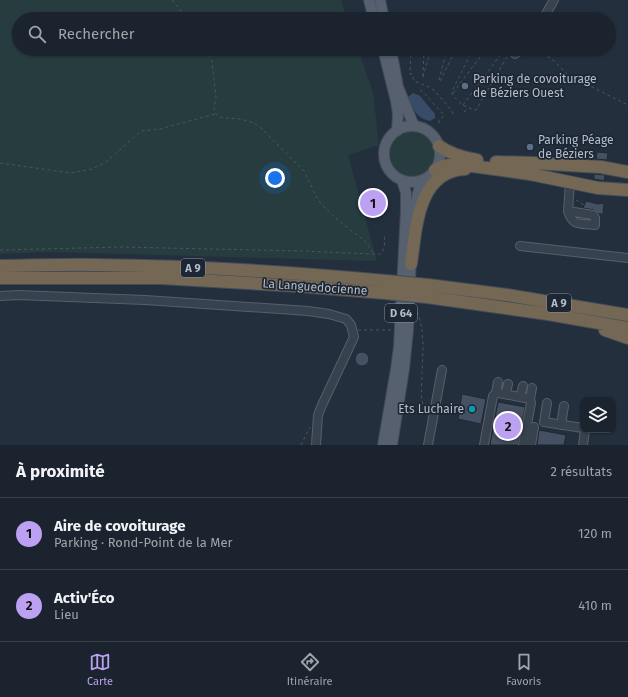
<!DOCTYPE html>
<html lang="fr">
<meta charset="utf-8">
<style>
:root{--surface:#1b232e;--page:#242b36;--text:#f1f3f6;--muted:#a0a4aa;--line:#39404a;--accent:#bca0f2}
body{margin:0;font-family:"Fira Sans",sans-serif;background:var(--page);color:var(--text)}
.controls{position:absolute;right:12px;bottom:12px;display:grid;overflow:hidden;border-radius:8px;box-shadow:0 1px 3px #0004}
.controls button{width:36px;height:36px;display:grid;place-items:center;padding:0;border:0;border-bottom:1px solid var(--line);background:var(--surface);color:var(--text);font:20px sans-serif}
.you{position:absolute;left:275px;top:178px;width:14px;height:14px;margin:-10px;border:3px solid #fff;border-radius:50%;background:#1a73e8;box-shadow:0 0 0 6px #1a73e833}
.badge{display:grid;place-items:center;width:26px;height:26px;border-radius:50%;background:var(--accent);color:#111;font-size:13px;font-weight:700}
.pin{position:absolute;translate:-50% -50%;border:2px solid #fff;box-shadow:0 1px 4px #0006}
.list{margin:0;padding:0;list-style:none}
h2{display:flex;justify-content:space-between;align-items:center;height:52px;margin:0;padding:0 16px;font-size:17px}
h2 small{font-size:13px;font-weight:400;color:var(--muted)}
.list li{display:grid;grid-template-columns:26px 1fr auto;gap:12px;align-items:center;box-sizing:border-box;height:72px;padding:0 16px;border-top:1px solid var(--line)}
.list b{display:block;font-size:15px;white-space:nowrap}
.list p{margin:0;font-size:13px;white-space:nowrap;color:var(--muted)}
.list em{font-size:13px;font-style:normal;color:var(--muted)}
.icon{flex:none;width:22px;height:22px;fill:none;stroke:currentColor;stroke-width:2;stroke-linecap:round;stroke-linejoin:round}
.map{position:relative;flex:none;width:628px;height:445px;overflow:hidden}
.search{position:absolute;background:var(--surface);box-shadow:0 1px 3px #0004;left:12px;right:12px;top:12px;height:44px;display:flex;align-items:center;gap:10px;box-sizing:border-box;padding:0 14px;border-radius:22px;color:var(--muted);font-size:15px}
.sheet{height:196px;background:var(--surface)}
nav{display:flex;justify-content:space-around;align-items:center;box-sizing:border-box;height:56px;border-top:1px solid var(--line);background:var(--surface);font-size:11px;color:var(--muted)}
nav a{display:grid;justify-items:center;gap:2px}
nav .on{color:var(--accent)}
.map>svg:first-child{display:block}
.green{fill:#263c3f}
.water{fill:#394c67}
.building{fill:#455162;stroke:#1f2835}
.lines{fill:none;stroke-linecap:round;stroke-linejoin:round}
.minor-casing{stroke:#565f6c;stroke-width:10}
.major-casing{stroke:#414a57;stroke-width:12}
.highway-casing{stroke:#434c59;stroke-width:14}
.path{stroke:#44595c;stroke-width:1;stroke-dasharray:3 3;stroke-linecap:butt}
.minor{stroke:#38414e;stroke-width:8}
.major{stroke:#56606e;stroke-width:10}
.highway{stroke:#746855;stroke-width:12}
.highway-bridge-casing{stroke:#434c59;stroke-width:14;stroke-linecap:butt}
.highway-bridge{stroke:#746855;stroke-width:12}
.service-dot{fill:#5c6f8a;stroke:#1d2633;stroke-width:1.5}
.culture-dot{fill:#0f9aa8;stroke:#1d2633;stroke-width:1.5}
.labels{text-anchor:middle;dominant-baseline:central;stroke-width:3.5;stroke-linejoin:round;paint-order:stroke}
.shield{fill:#1d2633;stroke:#878f9c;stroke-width:1}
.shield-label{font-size:11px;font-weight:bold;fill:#b4bcc9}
.poi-label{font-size:12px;fill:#b4bcc9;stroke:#1d2633;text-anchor:start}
.street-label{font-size:12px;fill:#b4bcc9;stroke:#1d2633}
</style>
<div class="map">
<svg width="628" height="445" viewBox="0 0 628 445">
<rect width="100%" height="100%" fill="#242f3e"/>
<path class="green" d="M0,0H341L347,19H19V49H358L373,92L379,145L348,155L377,261L48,252L0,254Z
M389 153a24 24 0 1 1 48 0a24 24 0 1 1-48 0Z"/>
<path class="water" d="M413,93L420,96L435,114V118L430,121C417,119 412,108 408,97Z"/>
<path class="building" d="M597,152L608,153L607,160L596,159Z
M594,174L605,175L604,181L594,179Z
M586,201L598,204L604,203L603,214H599L594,210L583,208Z
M355 359a7 7 0 1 1 14 0a7 7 0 1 1-14 0Z
M462,394L486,399L481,424L458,419Z
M498,402L525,407L518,445H490Z
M539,430L566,435L564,445H537Z"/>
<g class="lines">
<g class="minor-casing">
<path id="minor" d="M543,19L554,0
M515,54L522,49
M568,211C573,227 580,223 595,225V218L593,215L568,211L570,182
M520,246L628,258
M0,296L18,295L145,300L308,311L329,314L346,319L351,325L354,337L322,405L318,415L316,445
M496,393L498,382
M506,394L508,384
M520,397L523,386
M530,399L532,388
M547,403L544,422L583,428
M561,425L564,406
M428,445L442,370
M484,445L493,396L496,393H499L530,399L531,403L523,445
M531,445L534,427
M583,445L585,430"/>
</g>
<g class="major-casing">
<path id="major" d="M369,0L374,19
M380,0L384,19
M383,49L396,101L398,114L397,131
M391,49L398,87L414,126
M384 154a28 28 0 1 1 56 0a28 28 0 1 1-56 0Z
M413,222L414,210L421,181
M383,445L396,369L399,347L406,210V193L402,180
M392,445L404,369L408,330L411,256"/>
</g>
<g class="highway-casing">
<path id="highway" d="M439,146C450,154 465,158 477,160
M496,162L533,163L601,167L628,172
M435,170L443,166L458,164L530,174L598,188L628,190
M411,264C416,230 417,171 465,169
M0,266C32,266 65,264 97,265C194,266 290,272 386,281
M0,278H161L299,286L385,293
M428,285L507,295L628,315
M427,297L548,314L628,328
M605,330L628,338"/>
</g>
<path class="path" d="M172,0L188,19
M396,19L418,17L437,18L444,15L462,19
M206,49L212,61L216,97L214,109L216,114L220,117L226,118L241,119L254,123L261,128L304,171L317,198L322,205L339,221L365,241L374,254
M411,49L410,74H412L414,81L429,87L435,91L452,111L453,114
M473,49L453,89L452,94C459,103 465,108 476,110L507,57L510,58
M488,49L493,53
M538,49L545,55L553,60L568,75L628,105
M423,76L424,49
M423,77L431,49
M439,80L447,49
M440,81L456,49
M420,90L423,92L442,113L444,116L439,120V124
M453,93L486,49
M463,105L501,54L495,49
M464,112L468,108
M0,163L71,173L92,169L106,162L114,155L141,131L160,129L215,114
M576,200L584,205
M0,250L120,247L303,251L371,254H381C385,248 385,241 384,235
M417,312C425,330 423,353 422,373C422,386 419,401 426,412
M358,330H391
M301,445L310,427"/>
<use href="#minor" class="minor"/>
<use href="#major" class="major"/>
<use href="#highway" class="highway"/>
<g class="highway-bridge-casing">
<path id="highway-bridge" d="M386,281L428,285
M385,293L427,297"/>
</g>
<use href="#highway-bridge" class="highway-bridge"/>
</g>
<g class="service-dot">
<circle cx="465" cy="86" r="4"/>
<circle cx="530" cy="147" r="4"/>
</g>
<circle class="culture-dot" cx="472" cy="409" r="4"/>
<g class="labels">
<g class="shield">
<rect x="181" y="259" width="24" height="18" rx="3"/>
<rect x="547" y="294" width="24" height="18" rx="3"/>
<rect x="385" y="304" width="32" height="18" rx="3"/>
</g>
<g class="shield-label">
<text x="193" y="268">A 9</text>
<text x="559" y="303">A 9</text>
<text x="401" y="313">D 64</text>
</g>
<g class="poi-label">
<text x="473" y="79">Parking de covoiturage<tspan x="473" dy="14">de Béziers Ouest</tspan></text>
<text x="538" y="140">Parking Péage<tspan x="538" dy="14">de Béziers</tspan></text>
<text x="464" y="409" text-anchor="end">Ets Luchaire</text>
</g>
<g class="street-label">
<text transform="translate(315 287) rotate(4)">La Languedocienne</text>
</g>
</g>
</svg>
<div class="controls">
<button><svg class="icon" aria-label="layers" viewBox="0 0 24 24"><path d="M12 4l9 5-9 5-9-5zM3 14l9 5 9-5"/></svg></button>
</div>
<div class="you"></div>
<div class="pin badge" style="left:373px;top:203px">1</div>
<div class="pin badge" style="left:508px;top:426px">2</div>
<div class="search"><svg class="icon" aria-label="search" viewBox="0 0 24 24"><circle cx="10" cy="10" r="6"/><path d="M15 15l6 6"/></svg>Rechercher</div>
</div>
<section class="sheet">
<h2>À proximité<small>2 résultats</small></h2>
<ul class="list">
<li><span class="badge">1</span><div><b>Aire de covoiturage</b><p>Parking · Rond-Point de la Mer</p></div><em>120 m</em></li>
<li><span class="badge">2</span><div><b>Activ'Éco</b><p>Lieu</p></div><em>410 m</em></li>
</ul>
</section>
<nav>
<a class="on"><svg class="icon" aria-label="map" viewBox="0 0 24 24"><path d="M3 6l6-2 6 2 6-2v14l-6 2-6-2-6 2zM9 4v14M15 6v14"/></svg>Carte</a>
<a><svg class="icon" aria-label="directions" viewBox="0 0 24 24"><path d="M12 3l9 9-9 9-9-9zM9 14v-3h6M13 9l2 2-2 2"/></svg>Itinéraire</a>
<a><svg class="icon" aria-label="saved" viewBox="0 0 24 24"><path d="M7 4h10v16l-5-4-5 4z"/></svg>Favoris</a>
</nav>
